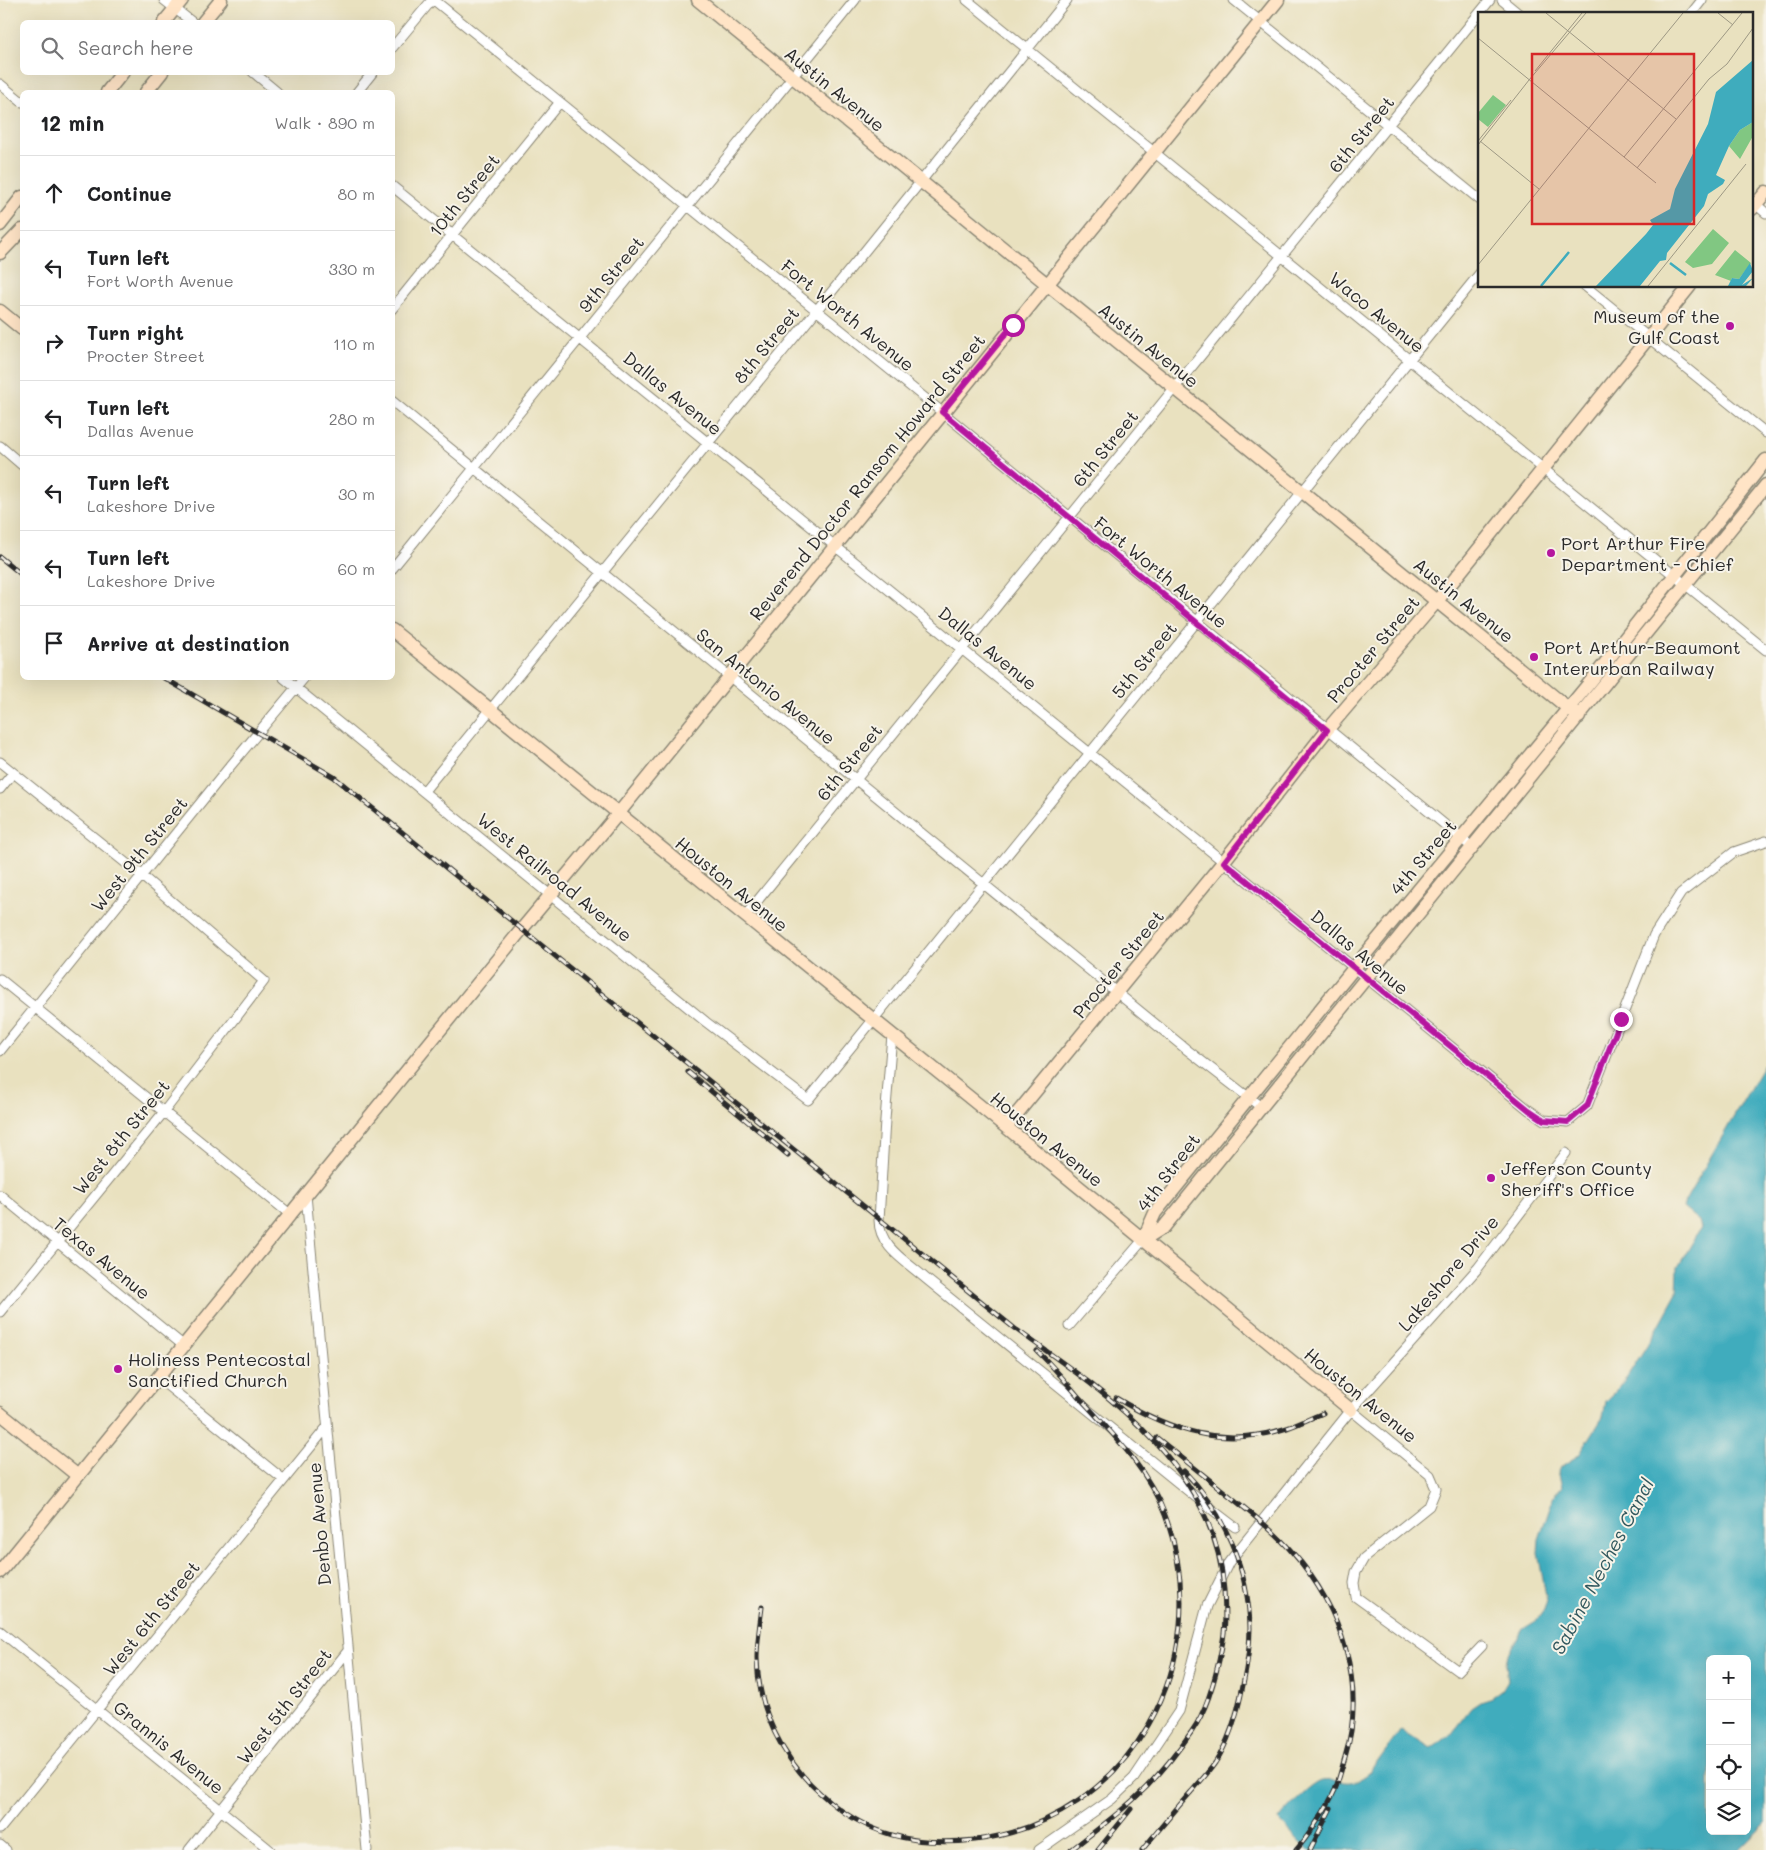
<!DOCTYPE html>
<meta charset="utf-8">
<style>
:root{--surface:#fff;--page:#f6f6f6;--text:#202124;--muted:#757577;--line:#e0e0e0}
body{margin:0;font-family:Mali,sans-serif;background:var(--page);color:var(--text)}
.controls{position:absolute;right:15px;bottom:15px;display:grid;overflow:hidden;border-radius:8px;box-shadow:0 5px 20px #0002}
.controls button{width:45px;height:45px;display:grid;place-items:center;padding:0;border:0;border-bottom:1px solid var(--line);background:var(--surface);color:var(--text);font:25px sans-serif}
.stop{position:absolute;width:15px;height:15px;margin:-11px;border:4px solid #b5179e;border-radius:50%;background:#fff}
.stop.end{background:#b5179e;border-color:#fff;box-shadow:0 1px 5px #0008}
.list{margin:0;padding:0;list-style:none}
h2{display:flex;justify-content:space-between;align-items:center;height:65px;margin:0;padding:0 20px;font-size:21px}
h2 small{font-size:16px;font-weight:400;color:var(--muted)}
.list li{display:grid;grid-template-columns:32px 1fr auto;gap:15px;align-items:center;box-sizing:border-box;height:75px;padding:0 20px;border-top:1px solid var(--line)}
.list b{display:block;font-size:19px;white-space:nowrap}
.list p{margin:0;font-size:16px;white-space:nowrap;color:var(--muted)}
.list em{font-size:16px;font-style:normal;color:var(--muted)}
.icon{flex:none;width:28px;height:28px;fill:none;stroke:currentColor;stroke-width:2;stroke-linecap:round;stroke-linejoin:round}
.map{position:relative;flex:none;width:1766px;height:1850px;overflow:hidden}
.search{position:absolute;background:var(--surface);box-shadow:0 5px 20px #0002;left:20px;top:20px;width:375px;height:55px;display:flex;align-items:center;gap:12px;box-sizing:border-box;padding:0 18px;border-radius:8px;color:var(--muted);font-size:19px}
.panel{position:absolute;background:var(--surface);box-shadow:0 5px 20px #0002;left:20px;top:90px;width:375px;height:590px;border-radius:8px}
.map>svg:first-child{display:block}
.water{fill:#3facbd;stroke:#356c74;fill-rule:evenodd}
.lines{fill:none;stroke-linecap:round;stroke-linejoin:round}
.street-casing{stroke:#8a8675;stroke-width:11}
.secondary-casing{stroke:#8a8675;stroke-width:15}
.street{stroke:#fff;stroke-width:9}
.secondary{stroke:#ffe4c6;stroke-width:12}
.rail-casing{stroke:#2b2b2b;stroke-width:5}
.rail{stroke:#f7f3e8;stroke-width:3;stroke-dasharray:9;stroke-linecap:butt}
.route{stroke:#b5179e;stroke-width:6}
.poi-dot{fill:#b5179e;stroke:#f7f3e8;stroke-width:2}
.labels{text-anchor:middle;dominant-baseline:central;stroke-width:4;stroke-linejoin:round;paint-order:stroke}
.street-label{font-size:18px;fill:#2b2b2b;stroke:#f7f3e8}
.poi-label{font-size:18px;fill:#2b2b2b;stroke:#f7f3e8;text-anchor:start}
.water-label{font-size:19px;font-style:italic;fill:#32585e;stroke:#f7f3e8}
.inset-river{fill:none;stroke:#3facbd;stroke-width:2.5}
.inset-road{fill:none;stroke:#9d9884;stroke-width:1}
.view{fill:#d62828;fill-opacity:0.15;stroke:#d62828;stroke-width:2.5}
.inset-edge{fill:none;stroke:#2b2b2b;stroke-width:2.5}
</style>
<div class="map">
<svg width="1766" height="1850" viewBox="0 0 1766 1850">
<rect width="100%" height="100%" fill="#f7f3e8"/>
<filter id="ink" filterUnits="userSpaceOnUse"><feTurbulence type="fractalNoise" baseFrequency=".02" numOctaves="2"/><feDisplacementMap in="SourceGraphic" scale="10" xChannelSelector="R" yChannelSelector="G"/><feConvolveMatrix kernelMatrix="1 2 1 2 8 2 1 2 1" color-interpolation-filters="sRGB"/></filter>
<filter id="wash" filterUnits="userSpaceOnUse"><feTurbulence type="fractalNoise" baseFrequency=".0096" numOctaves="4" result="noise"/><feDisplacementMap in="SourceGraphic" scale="20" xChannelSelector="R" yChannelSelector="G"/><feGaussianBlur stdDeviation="1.12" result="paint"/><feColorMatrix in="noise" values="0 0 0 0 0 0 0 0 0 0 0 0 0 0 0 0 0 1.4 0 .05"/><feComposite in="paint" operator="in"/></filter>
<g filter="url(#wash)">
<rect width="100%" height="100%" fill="#e9e1bf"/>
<path class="water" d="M1766,1061V1823L1739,1850H1308L1279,1820C1284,1812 1312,1783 1322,1781C1343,1778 1349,1790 1370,1772L1401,1730L1431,1749L1450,1735L1471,1708L1480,1702L1490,1699L1502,1690L1508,1680L1506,1663L1508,1654L1523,1629L1536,1621L1544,1610L1547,1601L1538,1553L1539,1539L1554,1495L1562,1486L1558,1472L1560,1467L1579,1455L1603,1417L1606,1401L1621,1386L1656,1331L1677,1293L1678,1267L1701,1228L1699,1221L1683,1208L1685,1201ZM1710,1659H1747V1831H1710Z"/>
</g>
<g filter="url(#ink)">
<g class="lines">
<g class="street-casing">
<path id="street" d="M164,0L192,22
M434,0L942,412L1472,847
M967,0L1766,650
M1234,0L1480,200
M1502,0L1519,14
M1691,14L1702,0
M392,48L432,0
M253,72L277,92
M0,84L22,102
M357,92L373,72
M392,186C773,493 1149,804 1529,1110L1544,1120L1568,1122L1587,1106L1654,935L1681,893L1734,852L1766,841
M1753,202L1766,213
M1585,286L1766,433
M392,309L560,102
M392,401L1186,1049L1261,1107
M0,446L22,465
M392,569L855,0
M284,678L706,1022L808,1100L1480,273
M0,762L142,876L264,981L163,1113L0,1312
M0,789L13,773
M424,791L860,257L1067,0
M745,916L1490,0
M0,979L291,1215
M892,1035L885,1120L879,1220C879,1247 906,1261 925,1278L1197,1498L1235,1527
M0,1051L227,770L304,678
M0,1195L184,1346
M306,1195L367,1850
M1069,1326L1143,1240
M158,1378L284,1480
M1351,1410L1430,1475L1436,1489L1429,1506L1364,1558L1356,1572L1354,1583L1356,1597L1458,1671L1482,1646
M0,1631L270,1850
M0,1829L327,1427
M0,1845L6,1850
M189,1850L347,1652
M1039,1850L1112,1799L1134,1778L1179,1711L1207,1606L1229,1562L1351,1410L1478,1268L1566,1153"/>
</g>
<g class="secondary-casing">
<path id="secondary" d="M698,0L1579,717
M164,22L182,0
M203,22L221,0
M107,92L123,72
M146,92L162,72
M1752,209L1766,192
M0,225L22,197
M0,253L22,230
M0,311L22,329
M392,630L1006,1127L1351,1410
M1006,1127L1224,861L1327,730L1437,601L1690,286
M1143,1240L1155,1213L1354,968L1591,681L1766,460
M1143,1240L1164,1227L1766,485
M0,1413L78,1476
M0,1572L522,929L618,814L1278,0"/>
</g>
<use href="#street" class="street"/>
<use href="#secondary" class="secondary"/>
<g class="rail-casing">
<path id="rail" d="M0,557L22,575
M164,678L334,777L1014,1328C1106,1393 1215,1466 1224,1590C1225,1609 1226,1627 1222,1646C1217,1672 1207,1710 1192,1731C1175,1756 1155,1780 1133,1800C1113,1818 1092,1833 1071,1850
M688,1072L788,1155
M1116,1398C1171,1431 1223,1449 1287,1428C1299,1424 1311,1418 1323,1413
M1157,1438C1182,1458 1207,1478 1231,1497C1253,1515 1275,1532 1293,1553C1342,1608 1367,1686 1345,1757C1342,1768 1339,1779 1335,1790C1328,1806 1308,1837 1296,1850
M762,1607C760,1624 757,1641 757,1658C758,1710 782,1759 820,1793C865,1835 915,1847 975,1840C1131,1820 1219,1660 1165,1515C1148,1469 1111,1432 1078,1396C1065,1381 1052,1365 1037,1351
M1098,1850L1131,1809
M1142,1850C1158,1831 1174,1811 1191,1792C1199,1783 1208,1773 1215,1763C1230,1740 1238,1711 1243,1685C1247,1666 1250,1647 1250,1628C1249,1572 1224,1511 1184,1471
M1310,1850L1331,1808"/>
</g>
<use href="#rail" class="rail"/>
</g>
</g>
<g class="lines" filter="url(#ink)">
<path class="route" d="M1013,325L942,412L1327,730L1224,862L1529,1110L1544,1120L1568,1122L1587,1106L1621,1019"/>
</g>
<g class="poi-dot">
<circle cx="1730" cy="326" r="5"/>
<circle cx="1551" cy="553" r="5"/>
<circle cx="1534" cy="657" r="5"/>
<circle cx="1491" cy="1178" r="5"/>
<circle cx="118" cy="1369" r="5"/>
</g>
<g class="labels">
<g class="street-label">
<text transform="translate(835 89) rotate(39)">Austin Avenue</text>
<text transform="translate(1361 134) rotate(-51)">6th Street</text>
<text transform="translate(464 195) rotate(-51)">10th Street</text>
<text transform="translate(611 274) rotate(-51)">9th Street</text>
<text transform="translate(1377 312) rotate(39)">Waco Avenue</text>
<text transform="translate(848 315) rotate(39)">Fort Worth Avenue</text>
<text transform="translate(766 345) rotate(-51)">8th Street</text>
<text transform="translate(1149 345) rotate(39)">Austin Avenue</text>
<text transform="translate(673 393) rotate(39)">Dallas Avenue</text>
<text transform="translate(1105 448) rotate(-51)">6th Street</text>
<text transform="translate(867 477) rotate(-51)">Reverend Doctor Ransom Howard Street</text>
<text transform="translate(1161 572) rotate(39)">Fort Worth Avenue</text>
<text transform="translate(1464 600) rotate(39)">Austin Avenue</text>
<text transform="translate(988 648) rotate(39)">Dallas Avenue</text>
<text transform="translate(1373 649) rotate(-50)">Procter Street</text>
<text transform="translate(1144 660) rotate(-51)">5th Street</text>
<text transform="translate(766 686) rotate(39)">San Antonio Avenue</text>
<text transform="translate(849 762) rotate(-51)">6th Street</text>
<text transform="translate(139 854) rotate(-51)">West 9th Street</text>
<text transform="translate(1423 857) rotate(-50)">4th Street</text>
<text transform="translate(555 877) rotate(39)">West Railroad Avenue</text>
<text transform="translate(732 884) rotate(39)">Houston Avenue</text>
<text transform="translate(1360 952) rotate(40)">Dallas Avenue</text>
<text transform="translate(1118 964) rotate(-51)">Procter Street</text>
<text transform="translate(121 1137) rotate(-51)">West 8th Street</text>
<text transform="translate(1047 1139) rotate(39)">Houston Avenue</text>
<text transform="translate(1168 1172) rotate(-53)">4th Street</text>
<text transform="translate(102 1258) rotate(39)">Texas Avenue</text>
<text transform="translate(1448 1273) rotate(-50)">Lakeshore Drive</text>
<text transform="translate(1361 1395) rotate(39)">Houston Avenue</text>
<text transform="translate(319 1524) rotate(-95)">Denbo Avenue</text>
<text transform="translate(151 1618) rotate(-51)">West 6th Street</text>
<text transform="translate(284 1706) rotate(-52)">West 5th Street</text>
<text transform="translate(169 1747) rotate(39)">Grannis Avenue</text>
</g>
<g class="poi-label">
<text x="1720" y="316" text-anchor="end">Museum of the<tspan x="1720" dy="21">Gulf Coast</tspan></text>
<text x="1561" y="543">Port Arthur Fire<tspan x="1561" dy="21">Department - Chief</tspan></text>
<text x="1544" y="647">Port Arthur-Beaumont<tspan x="1544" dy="21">Interurban Railway</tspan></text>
<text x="1501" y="1168">Jefferson County<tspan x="1501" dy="21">Sheriff's Office</tspan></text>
<text x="128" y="1359">Holiness Pentecostal<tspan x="128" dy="21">Sanctified Church</tspan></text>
</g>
<g class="water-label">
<text transform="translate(1602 1566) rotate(-62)">Sabine Neches Canal</text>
</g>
</g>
<g transform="translate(1478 12)">
<rect width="275" height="275" fill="#e9e1bf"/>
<path d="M15,83L28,93L10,115L0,107V101ZM275,110V124L262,147L251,134L262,118ZM235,217L251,231L234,252L215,256L207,250ZM257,238L273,251L261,267L254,266L253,269L237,263Z" fill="#81c782"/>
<path d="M275,48V110L262,118L251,134L238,163L247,168L245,172L230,182L226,194L189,241L188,248L182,249L162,274H118L168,222L175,213L172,208L192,197L197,177L230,112L238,80ZM272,251L275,259L264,273L275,266L268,274H250L254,266L261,267Z" fill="#3facbd"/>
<path class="inset-river" d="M192,251L208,263M63,274L91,240"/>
<path class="inset-road" d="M68,1L198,107M240,1L255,13M0,26L146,145L264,1M57,59L104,1M51,68L108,1M111,116L205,1M0,129L33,88M2,129L61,177M0,133L51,68M146,145L178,171M159,156L231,67L249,52L275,16M0,253L111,116M170,274L268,152"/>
<path class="view" d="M54,42H216V212H54Z"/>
<rect width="275" height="275" class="inset-edge"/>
</g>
</svg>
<div class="controls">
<button>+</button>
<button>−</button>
<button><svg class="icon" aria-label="locate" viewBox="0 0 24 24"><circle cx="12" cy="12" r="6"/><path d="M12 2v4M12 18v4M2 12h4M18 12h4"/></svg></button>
<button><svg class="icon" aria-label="layers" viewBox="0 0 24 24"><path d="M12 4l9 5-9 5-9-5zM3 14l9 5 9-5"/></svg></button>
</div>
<div class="stop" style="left:1013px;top:325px"></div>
<div class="stop end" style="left:1621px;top:1019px"></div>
<div class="search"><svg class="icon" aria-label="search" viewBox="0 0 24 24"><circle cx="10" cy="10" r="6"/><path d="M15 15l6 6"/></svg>Search here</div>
<section class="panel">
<h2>12 min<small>Walk · 890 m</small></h2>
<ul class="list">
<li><svg class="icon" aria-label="ahead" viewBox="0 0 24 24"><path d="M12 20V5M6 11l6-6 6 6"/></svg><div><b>Continue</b></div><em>80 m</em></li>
<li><svg class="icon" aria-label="left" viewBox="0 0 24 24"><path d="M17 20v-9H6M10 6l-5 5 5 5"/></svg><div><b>Turn left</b><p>Fort Worth Avenue</p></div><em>330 m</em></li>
<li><svg class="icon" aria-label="right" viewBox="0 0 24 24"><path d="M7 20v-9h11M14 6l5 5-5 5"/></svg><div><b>Turn right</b><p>Procter Street</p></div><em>110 m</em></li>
<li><svg class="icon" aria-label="left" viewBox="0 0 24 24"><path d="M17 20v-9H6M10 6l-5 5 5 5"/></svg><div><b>Turn left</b><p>Dallas Avenue</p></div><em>280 m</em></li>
<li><svg class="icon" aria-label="left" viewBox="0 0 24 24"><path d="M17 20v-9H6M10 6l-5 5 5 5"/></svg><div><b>Turn left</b><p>Lakeshore Drive</p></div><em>30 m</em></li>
<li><svg class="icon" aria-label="left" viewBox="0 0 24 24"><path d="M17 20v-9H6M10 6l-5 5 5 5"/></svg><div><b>Turn left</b><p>Lakeshore Drive</p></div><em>60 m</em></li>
<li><svg class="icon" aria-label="arrive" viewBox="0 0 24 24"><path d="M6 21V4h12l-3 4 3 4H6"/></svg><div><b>Arrive at destination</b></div></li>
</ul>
</section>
</div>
